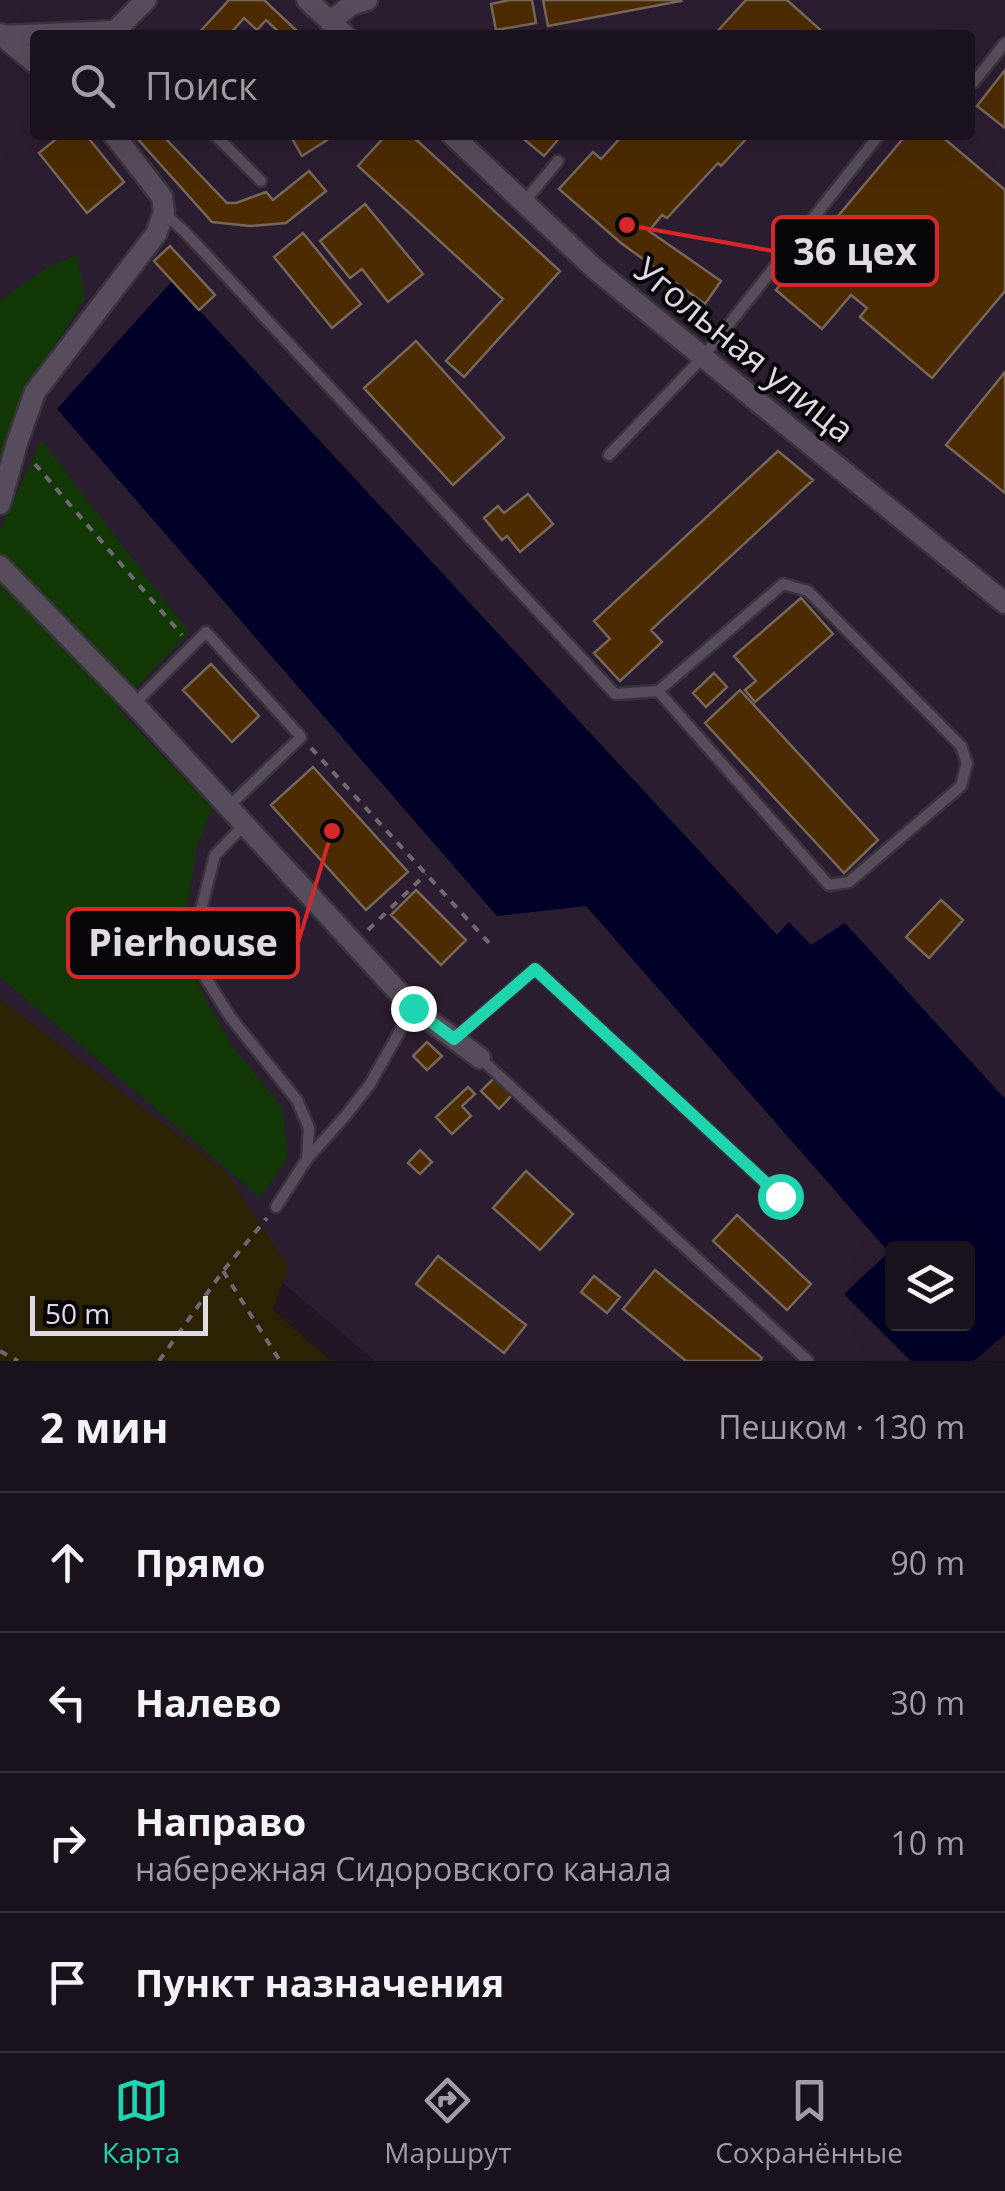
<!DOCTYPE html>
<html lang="ru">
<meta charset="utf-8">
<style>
:root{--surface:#19111b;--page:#261f28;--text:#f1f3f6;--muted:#9f9da3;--line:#37313a;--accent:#1fd5b0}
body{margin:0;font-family:"Open Sans",sans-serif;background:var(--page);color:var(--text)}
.controls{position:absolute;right:30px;bottom:30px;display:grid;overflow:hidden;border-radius:10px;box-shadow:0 10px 40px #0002}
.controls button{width:90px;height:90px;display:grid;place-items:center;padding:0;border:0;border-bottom:2px solid var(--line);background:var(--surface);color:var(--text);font:50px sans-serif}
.scale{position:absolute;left:30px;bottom:25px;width:178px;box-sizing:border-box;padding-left:10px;border:5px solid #e0dae3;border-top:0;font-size:28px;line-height:35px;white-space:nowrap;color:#e0dae3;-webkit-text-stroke:8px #080509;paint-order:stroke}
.stop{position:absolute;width:30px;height:30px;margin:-22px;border:8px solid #1fd5b0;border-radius:50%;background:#fff}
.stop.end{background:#1fd5b0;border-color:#fff;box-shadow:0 2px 10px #0008}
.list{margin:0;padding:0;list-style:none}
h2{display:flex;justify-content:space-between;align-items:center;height:130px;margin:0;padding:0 40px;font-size:42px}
h2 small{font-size:32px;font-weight:400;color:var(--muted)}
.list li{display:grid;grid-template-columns:65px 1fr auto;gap:30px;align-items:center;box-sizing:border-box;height:140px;padding:0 40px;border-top:2px solid var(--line)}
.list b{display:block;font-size:38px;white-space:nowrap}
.list p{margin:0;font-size:32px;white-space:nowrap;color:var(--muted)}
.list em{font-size:32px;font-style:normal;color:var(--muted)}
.icon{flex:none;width:55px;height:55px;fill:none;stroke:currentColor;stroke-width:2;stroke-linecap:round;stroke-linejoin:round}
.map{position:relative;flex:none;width:1005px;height:1361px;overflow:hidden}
.search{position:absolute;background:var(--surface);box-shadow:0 10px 40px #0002;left:30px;right:30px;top:30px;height:110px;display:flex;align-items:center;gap:25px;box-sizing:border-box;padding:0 35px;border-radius:10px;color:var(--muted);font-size:38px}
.sheet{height:690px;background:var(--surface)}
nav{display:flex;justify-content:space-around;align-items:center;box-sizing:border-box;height:140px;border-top:2px solid var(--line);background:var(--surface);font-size:28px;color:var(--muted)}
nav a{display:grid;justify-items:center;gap:5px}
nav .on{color:var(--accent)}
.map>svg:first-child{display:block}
.built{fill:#2b1d30;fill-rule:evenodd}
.green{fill:#113804}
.sand{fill:#2a2202}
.water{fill:#000028;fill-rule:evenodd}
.building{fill:#4d2b02;stroke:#766759;stroke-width:2.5}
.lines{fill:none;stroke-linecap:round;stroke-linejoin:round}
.service-casing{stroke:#39333c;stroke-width:15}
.minor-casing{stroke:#39333c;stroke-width:25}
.path{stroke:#6f6772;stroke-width:4;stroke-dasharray:8 8;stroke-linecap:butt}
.service{stroke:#574c5b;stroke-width:10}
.minor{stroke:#574c5b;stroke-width:20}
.route{stroke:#1fd5b0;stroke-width:12}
.labels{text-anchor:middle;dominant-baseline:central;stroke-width:8;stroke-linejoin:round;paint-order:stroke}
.street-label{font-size:35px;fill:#e0dae3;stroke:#080509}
.leader{fill:none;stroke:#d62828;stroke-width:4}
.callout-dot{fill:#d62828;stroke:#080509;stroke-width:4}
.callout{fill:#080509;stroke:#d62828;stroke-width:4}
.callout-label{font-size:38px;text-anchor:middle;font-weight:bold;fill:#e0dae3}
</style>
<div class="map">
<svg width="1005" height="1361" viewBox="0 0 1005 1361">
<rect width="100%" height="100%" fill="#211724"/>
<path class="built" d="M0,0H1005V1099L845,923L811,945L777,935L172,281L497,916L586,905L889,1253L844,1294L911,1361H375L0,1042ZM35,35H970V135H35Z"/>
<path class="green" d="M77,255L85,298L21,399L0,462V301L48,267Z
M41,440L189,632L117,708L212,808L196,850L180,953L232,1046L282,1107L288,1157L260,1197L0,977V531Z"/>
<path class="sand" d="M0,999L224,1170L289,1267L273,1310L331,1361H0Z"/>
<path class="water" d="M172,281L777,935L789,922L811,945L845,923L1005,1099V1334L974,1361H911L844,1294L889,1252L586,906L497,916L57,409ZM892,1248H968V1324H892Z"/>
<path class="building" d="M229,0H264L297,31L294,35H282L266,20L257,30L244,18L229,35H197Z
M510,0H532L536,23L496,30L491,4Z
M543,0H680L681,1L548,26Z
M746,0H787L826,35H714Z
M1005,70V128L977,106Z
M61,135H86L124,182L87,213L39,153Z
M137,135H162L227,203H236L266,192L273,200L309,171L326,191L286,223L250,226L212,222L136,137Z
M290,135H324L327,140L302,156Z
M386,135H411L560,271L464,377L446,361L503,299L358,166Z
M519,135H562L544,156Z
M623,135H742L746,139L721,166L718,163L667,218L662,215L649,231L721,281L705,304L621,243L559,189L593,152L601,159Z
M906,135H940L1005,190V291L932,378L860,317L867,308L851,295L822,329L776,290Z
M365,204L423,274L388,302L362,269L350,278L320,241Z
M303,233L361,304L332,328L274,257Z
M170,246L215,295L199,310L154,261Z
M416,341L504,438L453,485L364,388Z
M1005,372V493L946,445Z
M778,451L813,480L651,630L662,642L620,681L594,653L610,639L594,621Z
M528,494L553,524L520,552L507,536L502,540L484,518L498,506L504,513Z
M801,598L833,634L755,702L745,690L756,681L734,656Z
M211,664L259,716L232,742L183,690Z
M714,673L727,687L706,707L693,693Z
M740,690L878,840L844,873L705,723Z
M313,767L408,872L366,910L271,805Z
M416,890L466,940L441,965L391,915Z
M941,900L963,920L929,958L906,937Z
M427,1042L442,1056L427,1070L413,1056Z
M494,1078L512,1095L499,1109L481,1091Z
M468,1087L475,1094L462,1106L471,1116L452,1134L436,1117Z
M420,1150L432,1162L420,1174L408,1163Z
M526,1171L573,1214L540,1250L493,1208Z
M737,1215L811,1284L787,1310L713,1241Z
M438,1256L526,1325L504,1353L416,1284Z
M655,1270L762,1358L760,1361H686L623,1309Z
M594,1276L620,1297L607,1313L581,1292Z"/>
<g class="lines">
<g class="service-casing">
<path id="service" d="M970,83L974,82L1005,43
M215,135L261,181
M524,202L558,161
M164,213L185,232L615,694L658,691L783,584L808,591L961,746L967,763L961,786L849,882L829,885L658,691
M609,455L703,357L879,135
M135,703L206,632L301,737L228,807
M244,825L215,855L196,929L199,952L205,977L231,1018L297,1100L309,1128L307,1159
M455,1038L535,969L780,1196
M480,1058L808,1361
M276,1207L307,1159L347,1114L370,1084L413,1008"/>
</g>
<g class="minor-casing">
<path id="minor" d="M307,0L345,35
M330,22L351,5L367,0
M0,34L35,63
M2,36L115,31L146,0
M452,135L595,269L1005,603
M0,504L17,443L35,392L156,234L164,212L162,197L114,135
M0,566L134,704L413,1008L480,1058"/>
</g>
<path class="path" d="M35,464L182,635
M311,748L490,944
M368,930L426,874
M223,1271L280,1361
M0,1351L18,1361
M159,1361L223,1271L267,1218"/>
<use href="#service" class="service"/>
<use href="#minor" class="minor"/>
</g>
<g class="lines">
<path class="route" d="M413,1008L454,1039L535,969L780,1196"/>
</g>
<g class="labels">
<g class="street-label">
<text transform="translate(745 349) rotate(39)">Угольная улица</text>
</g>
</g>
<path class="leader" d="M627 225L773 251M332 831L298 943"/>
<g class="callout-dot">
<circle cx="627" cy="225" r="10"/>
<circle cx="332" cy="831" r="10"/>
</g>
<g class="callout">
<rect x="773" y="217" width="164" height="68" rx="10"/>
<rect x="68" y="909" width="230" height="68" rx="10"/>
</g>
<g class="callout-label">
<text x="855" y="265">36 цех</text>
<text x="183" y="956">Pierhouse</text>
</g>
</svg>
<div class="controls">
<button><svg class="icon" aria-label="layers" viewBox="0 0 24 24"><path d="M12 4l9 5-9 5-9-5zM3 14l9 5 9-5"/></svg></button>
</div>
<div class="scale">50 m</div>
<div class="stop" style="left:780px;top:1196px"></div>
<div class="stop end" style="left:413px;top:1008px"></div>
<div class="search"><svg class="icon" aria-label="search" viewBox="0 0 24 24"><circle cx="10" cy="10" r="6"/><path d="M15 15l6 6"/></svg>Поиск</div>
</div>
<section class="sheet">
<h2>2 мин<small>Пешком · 130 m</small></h2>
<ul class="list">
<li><svg class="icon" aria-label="ahead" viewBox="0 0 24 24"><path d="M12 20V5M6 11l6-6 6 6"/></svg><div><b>Прямо</b></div><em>90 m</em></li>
<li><svg class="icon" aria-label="left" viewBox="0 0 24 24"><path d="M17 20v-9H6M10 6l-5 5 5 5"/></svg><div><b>Налево</b></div><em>30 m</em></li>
<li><svg class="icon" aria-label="right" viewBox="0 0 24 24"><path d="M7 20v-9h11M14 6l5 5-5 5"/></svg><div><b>Направо</b><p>набережная Сидоровского канала</p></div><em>10 m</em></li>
<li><svg class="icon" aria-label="arrive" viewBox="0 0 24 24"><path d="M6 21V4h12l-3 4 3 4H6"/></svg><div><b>Пункт назначения</b></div></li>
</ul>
</section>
<nav>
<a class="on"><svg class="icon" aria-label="map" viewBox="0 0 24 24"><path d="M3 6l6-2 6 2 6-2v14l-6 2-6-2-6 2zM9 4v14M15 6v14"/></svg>Карта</a>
<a><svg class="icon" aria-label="directions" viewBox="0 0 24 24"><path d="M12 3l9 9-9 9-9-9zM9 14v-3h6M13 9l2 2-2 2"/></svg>Маршрут</a>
<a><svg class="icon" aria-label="saved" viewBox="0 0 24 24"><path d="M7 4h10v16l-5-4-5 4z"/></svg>Сохранённые</a>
</nav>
